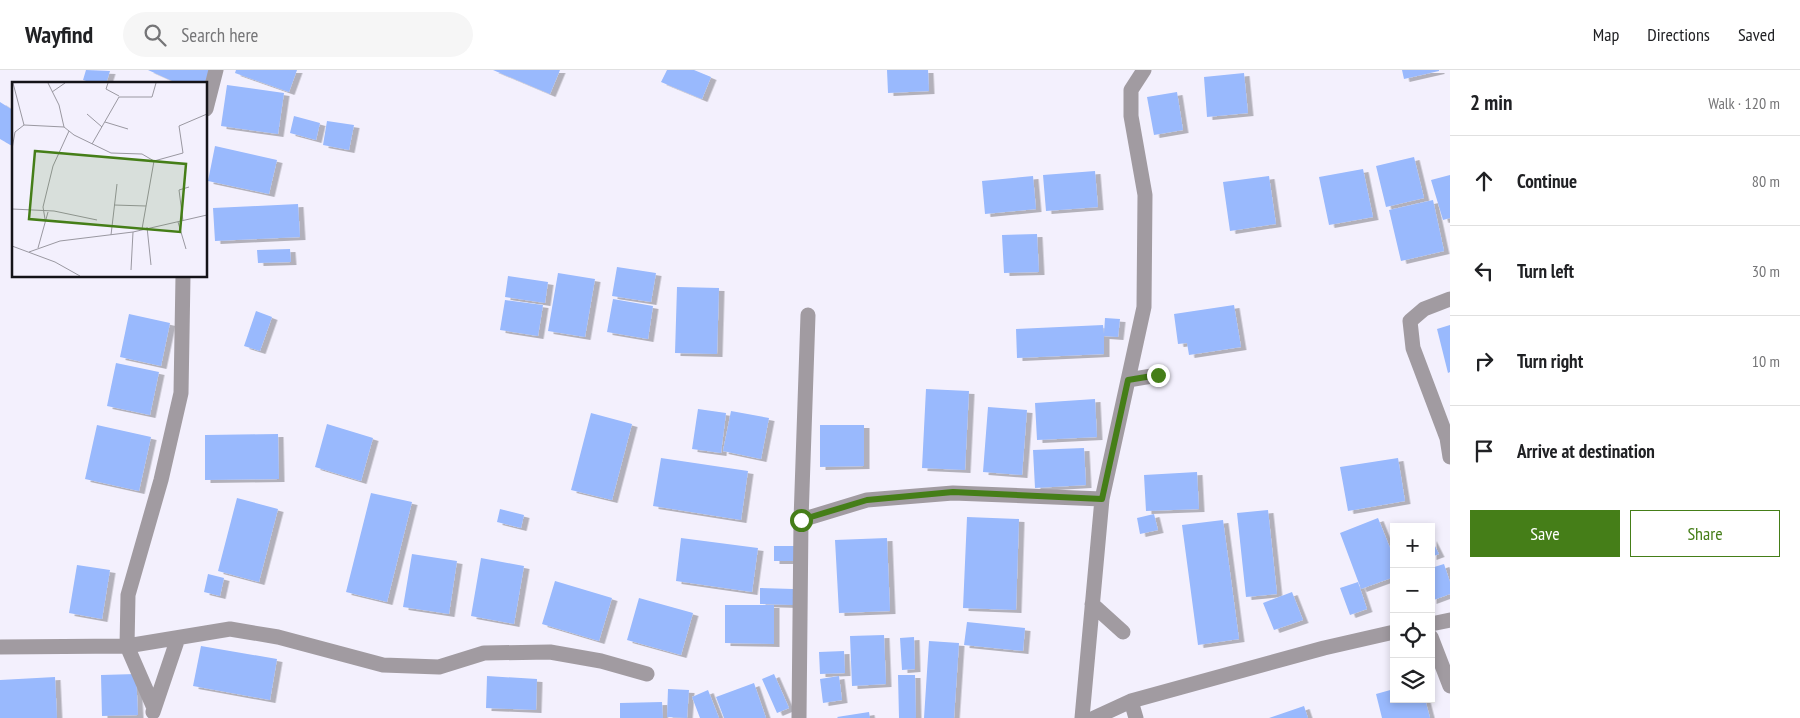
<!DOCTYPE html>
<meta charset="utf-8">
<style>
:root{--surface:#fff;--page:#f6f6f6;--text:#202124;--muted:#757577;--line:#e0e0e0;--accent:#457e18}
body{margin:0;font-family:"PT Sans Narrow",sans-serif;background:var(--page);color:var(--text)}
.controls{position:absolute;right:15px;bottom:15px;display:grid;overflow:hidden;border-radius:0px;box-shadow:0 2px 8px #0003}
.controls button{width:45px;height:45px;display:grid;place-items:center;padding:0;border:0;border-bottom:1px solid var(--line);background:var(--surface);color:var(--text);font:25px sans-serif}
.stop{position:absolute;width:15px;height:15px;margin:-11px;border:4px solid #457e18;border-radius:50%;background:#fff}
.stop.end{background:#457e18;border-color:#fff;box-shadow:0 1px 5px #0008}
.list{margin:0;padding:0;list-style:none}
h2{display:flex;justify-content:space-between;align-items:center;height:65px;margin:0;padding:0 20px;font-size:21px}
h2 small{font-size:16px;font-weight:400;color:var(--muted)}
.list li{display:grid;grid-template-columns:32px 1fr auto;gap:15px;align-items:center;box-sizing:border-box;height:90px;padding:0 20px;border-top:1px solid var(--line)}
.list b{display:block;font-size:19px;white-space:nowrap}
.list em{font-size:16px;font-style:normal;color:var(--muted)}
.actions{display:flex;gap:10px;padding:15px 20px}
.actions a{flex:1;padding:11px 0;border:1px solid var(--accent);border-radius:0px;text-align:center;font-size:18px;color:var(--accent)}
.actions .main{background:var(--accent);color:#fff}
.icon{flex:none;width:28px;height:28px;fill:none;stroke:currentColor;stroke-width:2;stroke-linecap:round;stroke-linejoin:round}
.map{position:relative;flex:none;width:1450px;height:648px;overflow:hidden}
header{display:flex;align-items:center;gap:30px;box-sizing:border-box;height:70px;padding:0 25px;background:var(--surface);border-bottom:1px solid var(--line)}
header strong{font-size:24px}
nav{display:flex;gap:28px;margin-inline-start:auto;font-size:18px}
.search{width:350px;height:45px;background:var(--page);display:flex;align-items:center;gap:12px;box-sizing:border-box;padding:0 18px;border-radius:28px;color:var(--muted);font-size:19px}
main{display:flex}
aside{flex:1;background:var(--surface)}
.map>svg:first-child{display:block}
.building{fill:#99b9fd;filter:url(#shadow)}
.lines{fill:none;stroke-linecap:round;stroke-linejoin:round}
.street{stroke:#a19ba1;stroke-width:15}
.route{stroke:#457e18;stroke-width:6}
.inset-road{fill:none;stroke:#9a98a1;stroke-width:1}
.view{fill:#457e18;fill-opacity:0.15;stroke:#457e18;stroke-width:2.5}
.inset-edge{fill:none;stroke:#141318;stroke-width:2.5}
</style>
<header>
<strong>Wayfind</strong>
<div class="search"><svg class="icon" aria-label="search" viewBox="0 0 24 24"><circle cx="10" cy="10" r="6"/><path d="M15 15l6 6"/></svg>Search here</div>
<nav><a>Map</a><a>Directions</a><a>Saved</a></nav>
</header>
<main>
<div class="map">
<svg width="1450" height="648" viewBox="0 0 1450 648">
<defs>
<filter id="shadow"><feDropShadow dx="5.5" dy="3" stdDeviation="0" flood-color="#0004"/></filter>
</defs>
<rect width="100%" height="100%" fill="#f3f0fd"/>
<path class="building" d="M86,0L110,1L106,14H96L83,10Z
M148,0H210L204,14H179Z
M236,0H297L289,22L235,3Z
M493,0H560L550,24Z
M667,0H694L711,7L702,29L661,12Z
M887,0H928L929,21L888,23Z
M1402,0H1439V1L1404,9Z
M1244,3L1248,43L1207,47L1204,7Z
M227,15L284,23L278,64L221,56Z
M1177,22L1183,60L1154,65L1147,27Z
M0,32L14,41V77L0,69Z
M294,46L320,53L316,70L290,63Z
M327,51L354,55L349,80L323,75Z
M215,76L277,90L269,124L208,111Z
M1414,87L1424,128L1386,137L1376,96Z
M1363,99L1373,147L1329,155L1319,107Z
M1095,101L1098,137L1046,141L1043,105Z
M1450,105V148L1443,150L1431,110Z
M1033,106L1036,139L985,144L982,111Z
M1269,106L1276,154L1230,161L1223,112Z
M1433,130L1444,181L1401,191L1389,140Z
M298,134L300,167L215,171L213,138Z
M1037,164L1039,202L1004,203L1002,165Z
M290,179L291,192L258,193L257,180Z
M617,197L656,203L651,232L612,226Z
M558,203L595,209L585,267L548,261Z
M508,206L548,212L545,233L505,227Z
M677,217L719,218L717,284L675,283Z
M613,229L653,236L648,269L607,262Z
M505,230L543,235L538,266L500,260Z
M1234,235L1241,277L1189,285L1187,273L1178,274L1174,244Z
M256,241L272,247L260,281L244,276Z
M129,244L170,253L161,296L120,287Z
M1105,248L1120,249L1118,267L1104,266V284L1017,288L1016,259L1103,255L1104,264Z
M1450,255V302L1448,303L1437,259Z
M116,293L159,302L150,345L107,336Z
M926,319L969,321L965,400L922,398Z
M1095,329L1097,367L1037,370L1035,333Z
M988,337L1027,340L1022,405L983,402Z
M698,339L726,343L721,383L692,379Z
M731,341L769,348L761,389L723,381Z
M591,343L632,354L612,430L571,420Z
M327,354L373,368L361,411L315,397Z
M97,355L151,367L139,421L85,409Z
M820,355H864V396L820,397Z
M278,364L279,409L205,410V365Z
M1084,378L1086,415L1035,418L1033,380Z
M661,388L748,401L741,450L653,436Z
M1398,388L1405,431L1348,441L1340,397Z
M1197,402L1199,439L1146,441L1144,405Z
M371,423L412,432L387,532L346,522Z
M237,428L278,439L259,512L218,501Z
M500,439L524,445L521,458L497,452Z
M1268,440L1277,524L1246,527L1237,443Z
M1154,444L1158,460L1140,464L1137,448Z
M967,447L1019,449L1016,540L963,538Z
M1378,448L1394,488V507L1361,519L1340,463Z
M1223,450L1239,569L1198,575L1182,455Z
M681,468L758,478L752,522L676,511Z
M887,468L890,541L839,543L835,470Z
M1431,468L1439,484L1431,487Z
M774,476H794V491H774Z
M412,484L457,491L449,544L403,537Z
M481,488L524,496L514,554L471,546Z
M1444,494L1450,512V524L1431,531V498Z
M77,495L110,500L102,549L69,543Z
M208,504L224,508L220,526L204,522Z
M555,511L612,528L599,571L542,554Z
M1358,512L1367,539L1350,545L1340,518Z
M760,518L793,519V535L760,534Z
M1292,522L1303,550L1274,560L1263,533Z
M639,528L693,543L681,585L627,570Z
M725,535H774V574L725,573Z
M967,552L1025,558L1023,581L964,575Z
M884,565L886,614L852,616L850,566Z
M914,567L915,599L902,600L900,568Z
M929,571L959,573L954,648H924Z
M201,576L277,589L270,630L193,616Z
M844,581L845,603L820,604L819,582Z
M136,604L138,645L102,646L101,605Z
M774,604L789,638L777,643L762,609Z
M898,605H915L916,648H899Z
M487,606L537,609L536,640L486,638Z
M839,606L842,630L823,633L820,609Z
M55,607L57,648H0V610Z
M754,613L766,648H724L716,627Z
M668,619L689,620L687,648L667,647Z
M1394,619V629H1425L1430,648H1382L1376,624Z
M708,620L719,648H700L692,627Z
M662,632L663,648H620V633Z
M1304,636L1308,648H1269Z
M869,642L870,648H838L837,647Z"/>
<g class="lines">
<path class="street" d="M206,39L216,0
M1450,229L1424,239L1410,251L1413,278L1447,368L1450,387
M1128,310L1158,305
M801,450L867,430L953,423L1102,429
M1092,534L1123,562
M1431,554L1450,550
M1431,567L1450,616
M0,577L127,576L230,559L278,567L383,595L439,597L484,583L550,582L601,591L647,604
M1131,631L1136,648
M154,638L127,576L128,525L161,410L181,323L183,206
M153,642L178,568
M799,648L801,450L808,245
M1082,648L1102,429L1144,237L1145,125L1131,46V20L1144,0
M1094,648L1131,631L1324,578L1394,562"/>
</g>
<g class="lines">
<path class="route" d="M801,450L867,430L953,422L1102,429L1128,310L1158,305"/>
</g>
<g transform="translate(12 12)">
<rect width="195" height="195" fill="#f3f0fd"/>
<path class="inset-road" d="M1,1L12,43M36,1L47,23L52,45L62,53L99,71L130,72L142,79M96,1L94,7L107,14M40,10L53,1M75,32L90,45M93,40L116,47M80,62L107,15H140L144,1M0,67L3,50L12,43L52,45M142,79L171,71L167,44L195,32M102,123L134,124M0,127L42,129L85,138M33,137L31,125L41,84L57,49M171,139L167,108L177,105M166,140L174,167M135,145L139,183M130,147L142,79M99,153L105,102M0,164L43,180L68,194M26,166L36,130M17,170L48,159L121,150L195,133M119,188L121,150"/>
<path class="view" d="M23,69L174,82L168,150L17,137Z"/>
<rect width="195" height="195" class="inset-edge"/>
</g>
</svg>
<div class="controls">
<button>+</button>
<button>−</button>
<button><svg class="icon" aria-label="locate" viewBox="0 0 24 24"><circle cx="12" cy="12" r="6"/><path d="M12 2v4M12 18v4M2 12h4M18 12h4"/></svg></button>
<button><svg class="icon" aria-label="layers" viewBox="0 0 24 24"><path d="M12 4l9 5-9 5-9-5zM3 14l9 5 9-5"/></svg></button>
</div>
<div class="stop" style="left:801px;top:450px"></div>
<div class="stop end" style="left:1158px;top:305px"></div>
</div>
<aside>
<h2>2 min<small>Walk · 120 m</small></h2>
<ul class="list">
<li><svg class="icon" aria-label="ahead" viewBox="0 0 24 24"><path d="M12 20V5M6 11l6-6 6 6"/></svg><div><b>Continue</b></div><em>80 m</em></li>
<li><svg class="icon" aria-label="left" viewBox="0 0 24 24"><path d="M17 20v-9H6M10 6l-5 5 5 5"/></svg><div><b>Turn left</b></div><em>30 m</em></li>
<li><svg class="icon" aria-label="right" viewBox="0 0 24 24"><path d="M7 20v-9h11M14 6l5 5-5 5"/></svg><div><b>Turn right</b></div><em>10 m</em></li>
<li><svg class="icon" aria-label="arrive" viewBox="0 0 24 24"><path d="M6 21V4h12l-3 4 3 4H6"/></svg><div><b>Arrive at destination</b></div></li>
</ul>
<div class="actions"><a class="main">Save</a><a>Share</a></div>
</aside>
</main>
